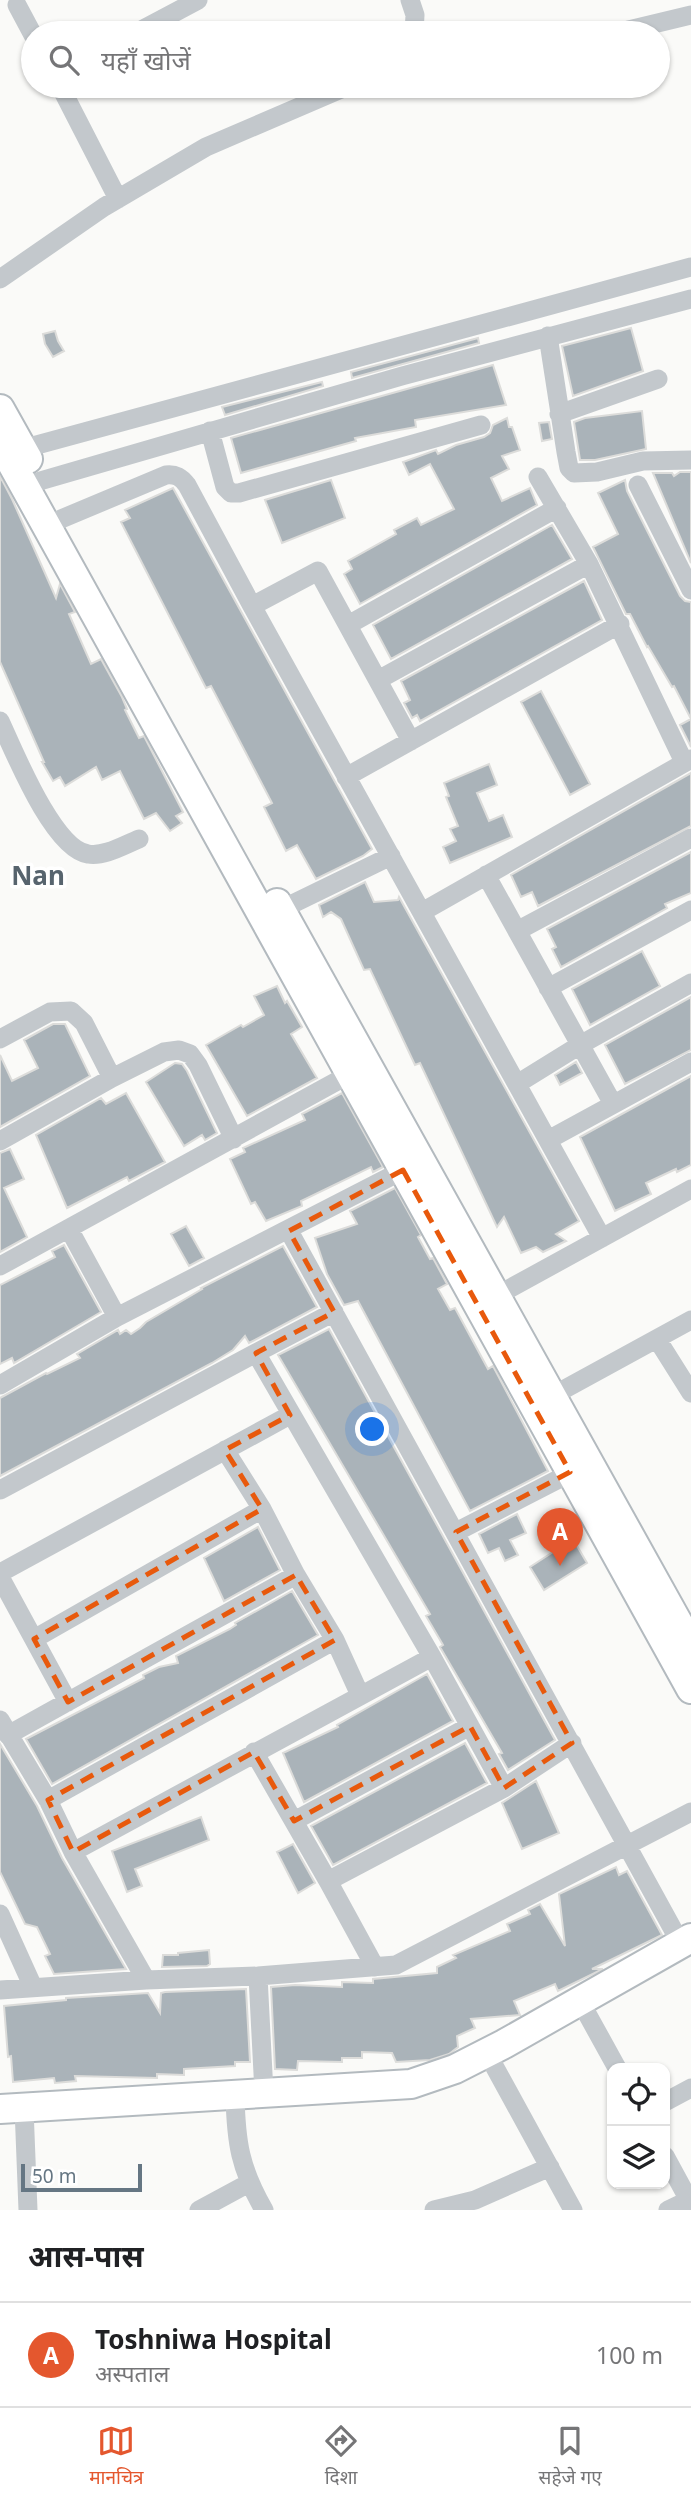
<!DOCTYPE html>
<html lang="hi">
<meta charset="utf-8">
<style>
:root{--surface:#fff;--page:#f6f6f6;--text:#202124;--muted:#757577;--line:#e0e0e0;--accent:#e4572e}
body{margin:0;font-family:"Noto Sans","Noto Sans Devanagari",sans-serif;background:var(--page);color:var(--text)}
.controls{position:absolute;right:21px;bottom:21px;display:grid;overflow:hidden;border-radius:14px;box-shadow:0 2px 5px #0004}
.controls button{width:63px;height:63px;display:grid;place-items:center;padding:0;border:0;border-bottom:2px solid var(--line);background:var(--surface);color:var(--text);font:35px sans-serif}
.scale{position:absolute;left:21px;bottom:18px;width:121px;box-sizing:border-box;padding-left:7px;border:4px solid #657683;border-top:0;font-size:19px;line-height:24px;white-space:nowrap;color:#657683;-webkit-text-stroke:5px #fff;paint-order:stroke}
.you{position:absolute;left:373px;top:1430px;width:24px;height:24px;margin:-18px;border:5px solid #fff;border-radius:50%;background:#1a73e8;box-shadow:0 0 0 10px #1a73e833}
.badge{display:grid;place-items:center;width:46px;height:46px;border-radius:50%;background:var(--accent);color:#fff;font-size:23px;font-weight:700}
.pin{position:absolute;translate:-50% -58px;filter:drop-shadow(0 2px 4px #0008)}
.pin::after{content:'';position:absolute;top:37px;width:24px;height:21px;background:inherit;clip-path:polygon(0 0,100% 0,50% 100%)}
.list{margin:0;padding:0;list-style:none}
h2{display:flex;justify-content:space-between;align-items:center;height:91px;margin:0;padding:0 28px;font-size:30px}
h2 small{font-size:23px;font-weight:400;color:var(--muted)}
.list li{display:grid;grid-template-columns:46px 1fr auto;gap:21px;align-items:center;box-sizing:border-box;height:105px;padding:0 28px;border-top:2px solid var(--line)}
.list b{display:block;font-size:26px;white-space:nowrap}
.list p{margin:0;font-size:23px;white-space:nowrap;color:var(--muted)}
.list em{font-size:23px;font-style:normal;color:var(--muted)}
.icon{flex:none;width:38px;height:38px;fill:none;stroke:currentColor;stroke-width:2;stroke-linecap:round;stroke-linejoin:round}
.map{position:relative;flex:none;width:691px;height:2210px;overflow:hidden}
.search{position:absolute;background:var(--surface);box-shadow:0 2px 5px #0004;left:21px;right:21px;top:21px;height:77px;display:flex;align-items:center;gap:18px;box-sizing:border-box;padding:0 24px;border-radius:38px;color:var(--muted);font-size:26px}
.sheet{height:196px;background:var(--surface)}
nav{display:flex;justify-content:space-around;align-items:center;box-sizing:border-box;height:98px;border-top:2px solid var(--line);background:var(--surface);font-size:19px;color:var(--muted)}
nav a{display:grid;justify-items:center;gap:4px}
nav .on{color:var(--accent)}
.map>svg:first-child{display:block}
.building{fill:#aab3b9;stroke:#dcdcda;stroke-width:2}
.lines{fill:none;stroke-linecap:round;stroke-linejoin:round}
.secondary-casing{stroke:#b3babf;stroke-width:32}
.street{stroke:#c3c8cc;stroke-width:19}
.secondary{stroke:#fff;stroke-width:28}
.marked{fill:none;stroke:#e8590c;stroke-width:5;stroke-dasharray:14 9;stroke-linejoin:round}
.labels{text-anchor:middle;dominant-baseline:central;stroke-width:7;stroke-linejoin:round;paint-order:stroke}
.district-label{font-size:26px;font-weight:bold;fill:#57646e;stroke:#fff}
</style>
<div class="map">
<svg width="691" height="2210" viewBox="0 0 691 2210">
<rect width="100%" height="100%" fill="#fafaf8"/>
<path class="building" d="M631,328L643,371L573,396L562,346Z
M55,331L58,341L64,351L53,357L45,344L43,334Z
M478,338L479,343L352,378L351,372Z
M493,365L506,405L415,420L416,427L355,438L356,441L241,473L231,438Z
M322,382L323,386L225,415L222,407Z
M642,411L646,449L595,460H580L574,422L585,418Z
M507,418L509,427H512L520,450L502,456L509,469L491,478L502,501L530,488L537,505L360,604L344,574L352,569L348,561L396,534L394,530L417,518L421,525L454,509L430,464L409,475L403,462L436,450L438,454L456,445L484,437L490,433L493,425Z
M549,422L552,439L542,441L539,423Z
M680,472H691V563L653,473H672L674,476Z
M0,476L12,499L56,598L60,584L75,612L69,614L91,664L101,659L122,697L127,709L125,710L139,738L144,736L183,812L176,816L182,823L170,831L156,813L144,819L120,771L102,780L96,767L65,786L60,777L53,781L42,762H44L0,662Z
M331,480L345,518L282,543L265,500Z
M625,480L627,491L680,596L685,601L691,602V747L680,725L691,719L674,686L672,687L648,646L647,647L630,614H626L593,547L618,534L598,493Z
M173,488L372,849L363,856L316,879L297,845L286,851L264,807L272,803L211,686L206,688L121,522L130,518L125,510Z
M552,525L572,559L391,659L373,625Z
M584,581L602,620L420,721L417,715L412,718L404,703L410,700L401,681Z
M541,691L590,784L570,795L521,702Z
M489,764L497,785L477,793L489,821L503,815L512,837L450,863L443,847L456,841L450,829L458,826L446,797L449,796L444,783Z
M691,773V826L538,906L532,892L521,897L511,875Z
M691,852V893L665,904L667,908L561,967L552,949L556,947L547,929Z
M365,882L374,902L398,900L399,897L579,1221L556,1234L566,1241L543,1252L536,1247L521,1253L504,1217L497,1227L420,1063L415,1065L370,969L364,970L341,919L331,912L323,917L319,905Z
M642,951L660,986L590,1025L572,989Z
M277,986L285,1003L287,1001L302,1027L291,1034L317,1078L247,1116L206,1045L241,1025L243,1027L264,1015L254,996Z
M691,997V1050L625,1084L605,1045Z
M53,1024H65L90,1076L0,1127V1055L12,1081L38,1068L24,1040Z
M576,1062L582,1073L560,1085L555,1075Z
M175,1063L182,1064L187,1071L217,1133L205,1140L202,1135L184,1146L146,1082Z
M691,1076V1165L677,1172L676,1169L646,1183L651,1194L615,1211L580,1137Z
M126,1093L165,1162L129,1181L127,1177L67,1208L36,1135L101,1098L106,1104Z
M342,1093L383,1167L373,1172L371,1167L301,1201L302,1206L266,1221L255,1202L251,1204L230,1159L245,1152L243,1148L305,1120L302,1114Z
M10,1149L24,1179L4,1188L27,1237L0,1252V1153Z
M395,1188L421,1235L418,1237L430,1259L433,1258L447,1284L438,1289L450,1310L455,1308L488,1369L493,1366L548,1471L470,1511L358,1301L344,1305L327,1274L315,1238L357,1224L350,1211Z
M186,1226L204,1258L189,1266L171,1234Z
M64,1245L101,1312L14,1363L12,1358L0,1364V1285L55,1257L52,1251Z
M283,1246L317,1307L249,1343L245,1336L233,1350L212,1363L0,1476V1398L46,1373L47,1374L80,1358L77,1354L118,1330L120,1334L126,1330L131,1334L140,1328L146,1322L202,1289L201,1288Z
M329,1329L555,1740L508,1770L499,1754L502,1753L440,1647L443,1645L426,1616L430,1614L278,1355Z
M517,1514L526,1533L510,1540L518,1555L505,1561L499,1548L488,1553L479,1534Z
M258,1527L280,1570L224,1601L204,1558Z
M573,1539L587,1563L544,1590L530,1567Z
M292,1591L318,1635L52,1784L26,1739L144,1678L143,1675L159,1667L178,1663L176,1656L230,1629L236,1625L235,1623Z
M427,1674L453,1721L304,1802L283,1753L338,1727L337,1725Z
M465,1743L487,1783L333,1865L311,1826Z
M0,1744L37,1806L62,1858L126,1969L54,1974L45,1956L50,1954L37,1927L25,1924L0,1872Z
M536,1781L559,1833L522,1849L502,1803Z
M201,1817L209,1840L135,1869L142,1886L127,1892L112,1851Z
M293,1844L315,1883L298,1893L277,1852Z
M616,1867L619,1875L627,1871L662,1935L592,1969H603L558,1991L555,1984L514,2001L520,2015L471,2019L475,2028L457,2036L458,2047L449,2054L430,2060L396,2062L392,2053L362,2052V2058H342V2062L298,2061L297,2070L275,2069L271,1987L295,1985L342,1987V1982L373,1983V1979L437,1973V1967L456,1958L453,1955L510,1931L507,1924L530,1914L528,1910L540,1904L565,1946L559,1894Z
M209,1950L210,1964L207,1966L162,1967L163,1955H178V1953Z
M246,1989L250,2062H235V2066L184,2069V2075L157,2074V2078L75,2076L76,2081L55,2083L54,2078L13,2082L11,2056L8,2057L4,2006L66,2000V1998L148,1993L160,2013L161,1993L165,1992Z"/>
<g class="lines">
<g class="secondary-casing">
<path id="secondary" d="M0,409L28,459
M0,442L691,1689
M277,903L691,1646
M0,2109L411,2084L455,2069L504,2044L691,1938"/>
</g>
<path class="street" d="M410,0L415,15L414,33
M17,5L33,35
M136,33L198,0
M616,33L691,15
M60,86L118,199
M0,279L104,207L206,147L348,86
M548,336L566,452L569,468L574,473L597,472L643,461L691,460
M559,414L658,379
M210,431L225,487L231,493H239L481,425
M22,449L691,267
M538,477L589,564L684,762
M40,481L402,376L691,299
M638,485L691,590
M61,519L166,475C176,474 181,477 187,485L252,606L602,1238
M252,606L318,571L411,741
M348,625L557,508
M378,680L589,564
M0,721C14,751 53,849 88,854C104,857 124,845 139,839
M346,777L620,624
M486,875L613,1104
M280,910L391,856
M422,912L691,759
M517,931L691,838
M548,988L691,910
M0,1039L50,1012L71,1011L84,1023L112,1078
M517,1084L580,1045L691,983
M548,1140L691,1062
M0,1141L112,1078L164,1052L179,1050L190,1054L198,1065L234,1139
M69,1229L117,1317
M289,1231L681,1944
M0,1266L361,1068
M496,1296L691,1189
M334,1312L256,1353L432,1657L504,1788
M657,1339L691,1393
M0,1385L117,1317L413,1165
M552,1396L691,1320
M225,1450L262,1509L296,1575L335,1640L360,1695
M0,1490L256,1353
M456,1532L582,1467
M0,1573L290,1415
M0,1577L68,1702
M34,1639L262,1509
M0,1720L48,1800L73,1852L146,1980
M8,1735L296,1575
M254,1752L328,1881
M48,1800L335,1640
M294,1821L470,1726
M73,1852L432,1657
M0,1914L33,1987
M375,1967L328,1881L504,1788L572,1743
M258,1976L264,2093
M0,1990L146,1980L258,1976L396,1965L691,1812
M580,2001L617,2068
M487,2053L573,2210
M235,2095C236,2143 240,2168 264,2210
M665,2102L691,2088
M24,2108L28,2210
M665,2156L691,2204
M199,2210L249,2183
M434,2210L475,2200L550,2167
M668,2210L689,2200"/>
<use href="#secondary" class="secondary"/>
</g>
<path class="marked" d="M403,1170L570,1472L456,1532L572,1743L504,1788L470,1726L294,1821L254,1752L73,1852L48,1800L335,1640L296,1575L68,1702L34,1639L262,1509L225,1450L290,1415L256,1353L334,1312L289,1231Z"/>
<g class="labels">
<g class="district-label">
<text x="38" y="875">Nan</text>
</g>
</g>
</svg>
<div class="controls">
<button><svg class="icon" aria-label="locate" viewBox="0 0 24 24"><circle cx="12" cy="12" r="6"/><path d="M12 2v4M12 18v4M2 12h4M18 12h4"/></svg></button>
<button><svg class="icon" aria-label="layers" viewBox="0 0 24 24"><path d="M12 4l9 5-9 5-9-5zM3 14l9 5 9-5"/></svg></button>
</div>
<div class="scale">50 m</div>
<div class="you"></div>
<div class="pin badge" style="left:560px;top:1566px">A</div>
<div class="search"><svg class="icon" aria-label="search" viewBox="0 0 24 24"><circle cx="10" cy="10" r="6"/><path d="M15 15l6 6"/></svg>यहाँ खोजें</div>
</div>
<section class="sheet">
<h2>आस-पास<small></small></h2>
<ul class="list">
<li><span class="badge">A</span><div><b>Toshniwa Hospital</b><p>अस्पताल</p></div><em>100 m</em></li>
</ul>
</section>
<nav>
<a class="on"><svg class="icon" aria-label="map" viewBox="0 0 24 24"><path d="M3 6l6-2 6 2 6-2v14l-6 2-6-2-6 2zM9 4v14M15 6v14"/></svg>मानचित्र</a>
<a><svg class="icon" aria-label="directions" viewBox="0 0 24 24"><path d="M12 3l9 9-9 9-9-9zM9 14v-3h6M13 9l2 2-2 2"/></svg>दिशा</a>
<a><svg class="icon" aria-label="saved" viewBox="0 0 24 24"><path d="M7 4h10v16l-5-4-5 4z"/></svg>सहेजे गए</a>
</nav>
